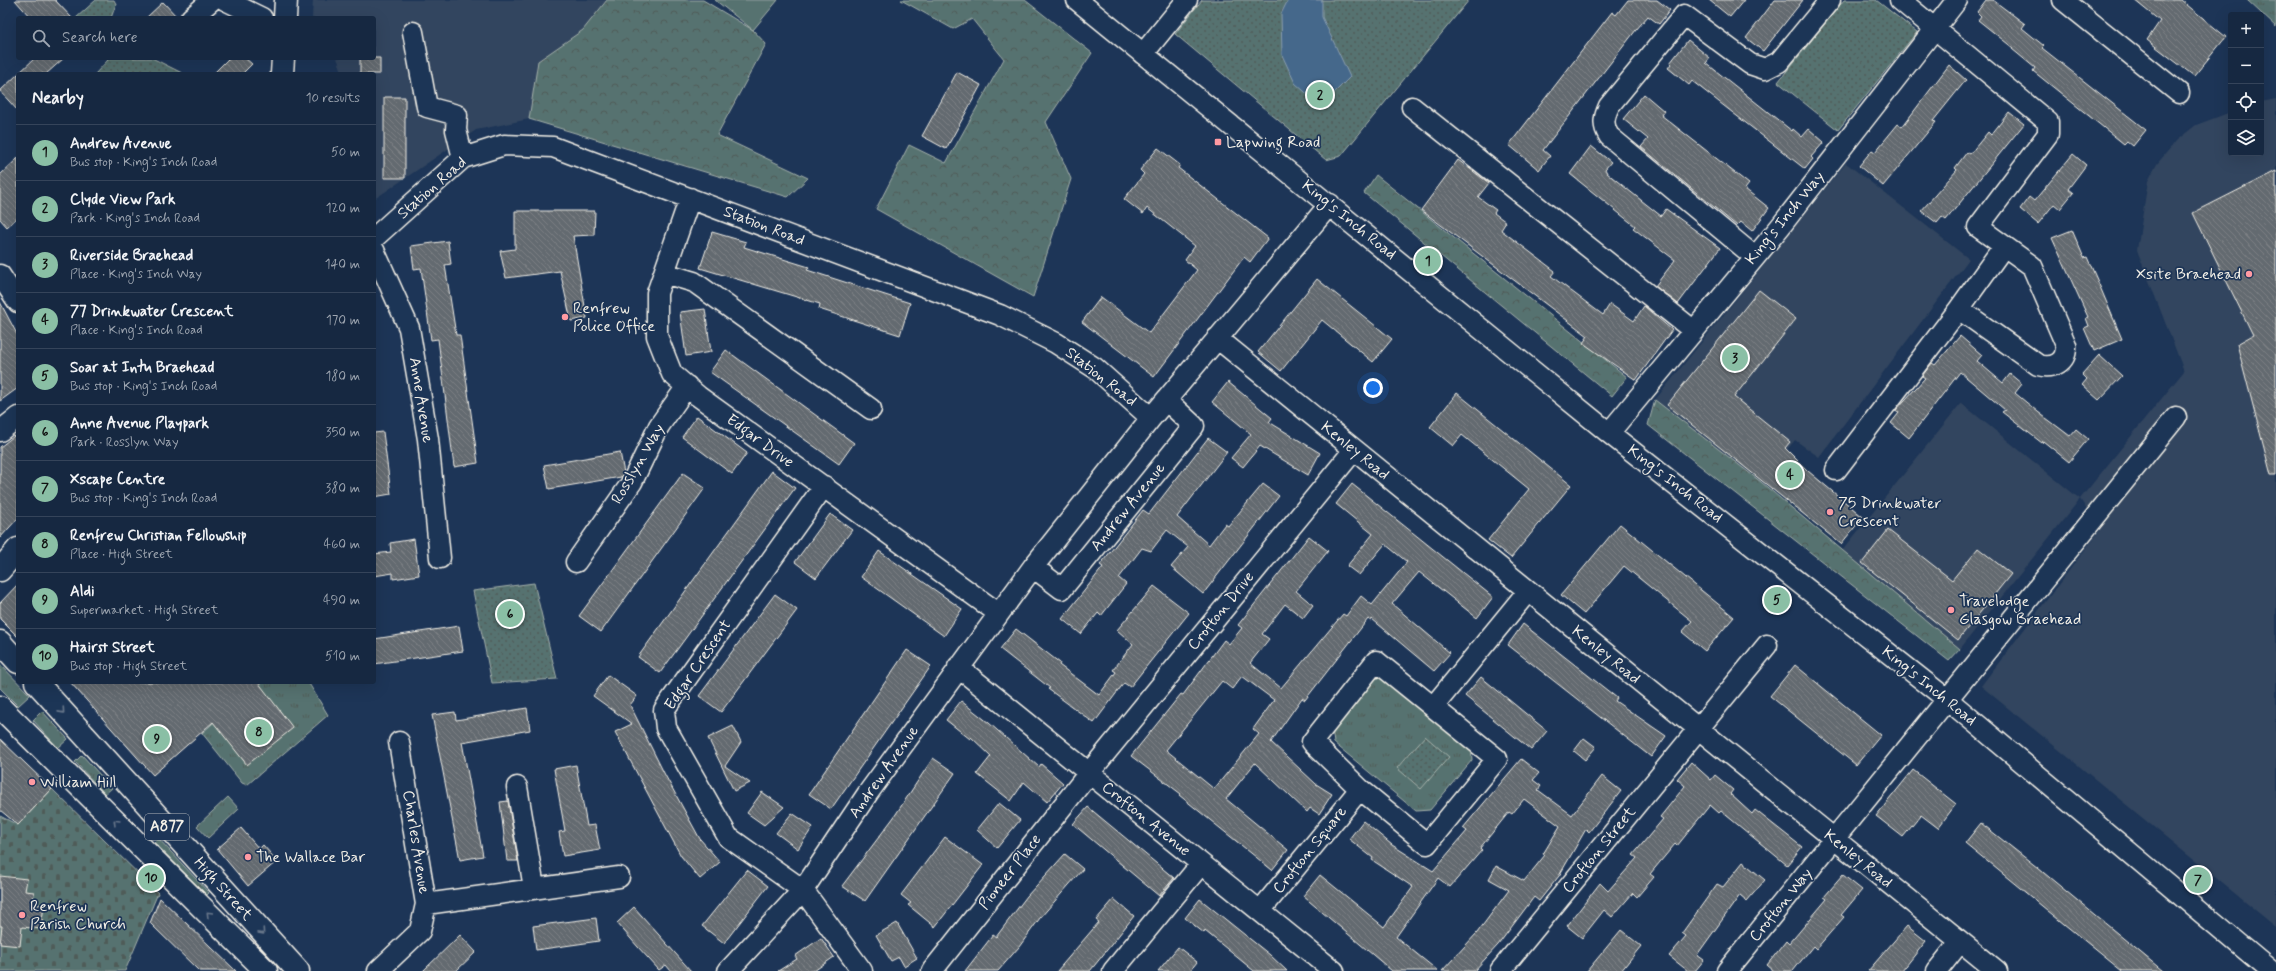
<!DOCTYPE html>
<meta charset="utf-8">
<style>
:root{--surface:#162841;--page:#23344c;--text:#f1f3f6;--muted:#9ea6b1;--line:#35445a;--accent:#8abfa5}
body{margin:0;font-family:Mynerve,sans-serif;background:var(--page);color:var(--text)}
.controls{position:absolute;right:12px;top:12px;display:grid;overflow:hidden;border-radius:4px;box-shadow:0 4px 16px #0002}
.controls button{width:36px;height:36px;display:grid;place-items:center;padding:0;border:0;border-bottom:1px solid var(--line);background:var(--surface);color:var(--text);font:20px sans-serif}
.you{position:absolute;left:1373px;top:388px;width:14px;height:14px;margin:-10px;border:3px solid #fff;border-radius:50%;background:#1a73e8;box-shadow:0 0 0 6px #1a73e833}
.badge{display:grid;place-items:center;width:26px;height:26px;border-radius:50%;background:var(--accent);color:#111;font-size:13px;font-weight:700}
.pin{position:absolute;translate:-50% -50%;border:2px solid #fff;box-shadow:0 1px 4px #0006}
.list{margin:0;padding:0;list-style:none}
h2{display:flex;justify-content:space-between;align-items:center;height:52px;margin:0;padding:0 16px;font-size:17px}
h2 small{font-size:13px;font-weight:400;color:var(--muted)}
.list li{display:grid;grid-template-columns:26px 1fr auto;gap:12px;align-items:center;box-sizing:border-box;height:56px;padding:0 16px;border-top:1px solid var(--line)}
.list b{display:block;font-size:15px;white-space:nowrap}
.list p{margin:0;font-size:13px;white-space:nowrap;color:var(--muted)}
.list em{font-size:13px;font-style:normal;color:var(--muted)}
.icon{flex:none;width:22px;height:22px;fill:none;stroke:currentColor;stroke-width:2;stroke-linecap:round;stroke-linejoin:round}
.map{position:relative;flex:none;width:2276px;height:971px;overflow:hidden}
.search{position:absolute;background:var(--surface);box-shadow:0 4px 16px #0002;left:16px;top:16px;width:360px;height:44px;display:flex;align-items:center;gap:10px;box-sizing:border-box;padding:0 14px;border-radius:4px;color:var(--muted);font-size:15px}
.panel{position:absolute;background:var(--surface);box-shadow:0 4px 16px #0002;left:16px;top:72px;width:360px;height:612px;border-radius:4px}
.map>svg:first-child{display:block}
.built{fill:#32455e}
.grass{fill:url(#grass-tufts);stroke:#a6b2ac}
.forest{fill:url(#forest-crowns);stroke:#a6b2ac}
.cemetery{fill:url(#cemetery-stones);stroke:#a6b2ac}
.park{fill:url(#park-dots);stroke:#a6b2ac}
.garden{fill:#57726f;stroke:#a6b2ac}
.water{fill:#44678b;stroke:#8a9eb0}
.building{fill:url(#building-back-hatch);stroke:#f4f1e8;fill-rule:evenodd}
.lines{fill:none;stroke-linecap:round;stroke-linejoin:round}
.minor-casing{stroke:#f4f1e8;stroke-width:23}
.major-casing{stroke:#f4f1e8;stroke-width:25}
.minor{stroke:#1d3557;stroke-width:20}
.major{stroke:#1d3557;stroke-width:22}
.oneway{stroke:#68778a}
.poi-dot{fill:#ff9aa2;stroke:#1d3557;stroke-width:1.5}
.labels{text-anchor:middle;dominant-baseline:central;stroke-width:3.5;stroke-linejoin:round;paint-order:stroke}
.shield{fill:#1d3557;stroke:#b4b9bc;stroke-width:1}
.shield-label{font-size:15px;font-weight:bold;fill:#f4f1e8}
.poi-label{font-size:16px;fill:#f4f1e8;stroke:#1d3557;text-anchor:start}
.street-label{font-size:16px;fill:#f4f1e8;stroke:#1d3557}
</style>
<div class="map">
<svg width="2276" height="971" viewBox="0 0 2276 971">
<defs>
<pattern id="grass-tufts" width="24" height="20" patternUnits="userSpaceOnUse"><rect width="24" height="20" fill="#57726f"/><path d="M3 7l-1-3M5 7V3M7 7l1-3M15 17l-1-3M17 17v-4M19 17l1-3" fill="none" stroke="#4f5b58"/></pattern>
<pattern id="forest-crowns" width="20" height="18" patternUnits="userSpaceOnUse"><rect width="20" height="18" fill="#57726f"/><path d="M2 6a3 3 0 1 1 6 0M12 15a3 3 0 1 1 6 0" fill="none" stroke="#4f5b58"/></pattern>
<pattern id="cemetery-stones" width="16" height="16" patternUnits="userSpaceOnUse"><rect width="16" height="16" fill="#57726f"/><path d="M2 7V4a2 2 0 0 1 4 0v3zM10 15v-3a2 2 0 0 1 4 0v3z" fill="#4f5b58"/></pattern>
<pattern id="park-dots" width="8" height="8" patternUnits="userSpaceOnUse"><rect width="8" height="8" fill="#57726f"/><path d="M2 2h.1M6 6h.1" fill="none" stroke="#4f5b58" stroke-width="1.8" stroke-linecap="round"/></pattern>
<pattern id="building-back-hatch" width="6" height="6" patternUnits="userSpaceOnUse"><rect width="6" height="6" fill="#646a6f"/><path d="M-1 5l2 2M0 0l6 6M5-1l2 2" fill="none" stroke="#7b8084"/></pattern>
</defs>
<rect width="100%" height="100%" fill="#1d3557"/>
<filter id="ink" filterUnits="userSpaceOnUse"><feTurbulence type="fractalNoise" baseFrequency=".025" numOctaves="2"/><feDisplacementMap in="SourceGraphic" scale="8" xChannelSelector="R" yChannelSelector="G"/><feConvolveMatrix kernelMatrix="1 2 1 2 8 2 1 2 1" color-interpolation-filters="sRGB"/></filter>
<g filter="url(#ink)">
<path class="built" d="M313,0H607L583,30L539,61L529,119L476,130L376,198L374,180V74H343L337,58H374V18H312Z
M2276,99V927L1981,686L2100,530L2080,499L1960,649L1842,551L1961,403L2080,499L2184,371L2137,250L2148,181L2157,164L2177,140L2196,125L2231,112V153H2261V102Z
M1846,163L1969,259L1819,457L1795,440L1761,482L1655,400Z"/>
<path class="grass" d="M2247,0H2276V27Z
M0,664L30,695L18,706L0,688Z
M1388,677L1471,746L1472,760L1430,810L1416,811L1334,743L1332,729L1373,679Z
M259,682H308L328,715L247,785L242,783L202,733Z
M42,711L68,739L58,748L33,720Z
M82,755L112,788L105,794L75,762Z
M228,797L239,809L208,838L197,826Z
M158,838L209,893L207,895L154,842Z"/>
<path class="forest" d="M607,0H703L753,30L766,44L717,135L808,178L788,197L529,119L538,61L583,30Z
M901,0H1025L1092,53L1046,122L1071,179L1033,297L876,209L909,145L946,163L1004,59L972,19L953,29Z
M1376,175L1627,377L1612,396L1364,193Z
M1655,400L1761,482L1960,649L1949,661L1648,425Z"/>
<path class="cemetery" d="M52,789L158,893L125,971H0V816L18,825Z"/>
<path class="park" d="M96,0H114L116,4L111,18H76Z
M1202,0H1469L1341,156L1326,160L1175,34Z
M1844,0H1876L1917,32L1838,130L1778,82Z
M107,58H152L184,74H95L108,60Z
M534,583L557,679L492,683L473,591Z
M1425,736L1449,757L1421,789L1397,768Z"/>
<path class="garden" d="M715,0H778L753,30Z"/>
<path class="water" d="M1288,0H1322V17L1350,77L1329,98L1314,100L1295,83L1282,55L1281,14Z"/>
<path class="building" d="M15,0H55L72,18H31Z
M1628,0H1657L1670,10L1659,24L1648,16L1636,30L1543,150L1550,156L1539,170L1509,145L1612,12L1616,15Z
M1709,0H1744L1730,17Z
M1775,0H1803L1763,51L1746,38Z
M1986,0H1993L2025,24L2022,28L2044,46L2042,48L2146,130L2133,146L2127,141L2124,144L2033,71L2035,68L2012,49L2013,48L1978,20L1981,16L1977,12Z
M2134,0H2181L2226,37L2194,76L2147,40L2160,21Z
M163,2L178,18H146Z
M1688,40L1710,58L1706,63L1792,131L1793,129L1802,137L1809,129L1824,142L1811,157L1813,159L1805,169L1692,81L1689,85L1668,68L1671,64L1670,63Z
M35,58H64L46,74H18Z
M229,58H245L252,64L242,74H213Z
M360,58H380V74H360Z
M1949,65L1966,80L1933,121L1936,122L1883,186L1859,166L1872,150L1875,152L1898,124L1902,127Z
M957,72L981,85L946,149L922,136Z
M18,74V111L0,91Z
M1644,94L1664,111L1661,115L1749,184L1745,189L1769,208L1752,231L1741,222L1737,226L1641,147L1648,139L1623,119Z
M384,97H405V178H384Z
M2009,112L2024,124L1946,220L1942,217L1937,223L1921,211L1957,170L1955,168L1967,152L1970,154L1988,132L1991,135Z
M1591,146L1611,162L1605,169L1607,173L1661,216L1666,209L1720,248L1678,304L1655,286L1675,260L1633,228L1635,226L1570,174Z
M1158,148L1180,165L1178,168L1268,238L1250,262L1244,257L1154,377L1082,322L1101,297L1149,333L1197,270L1185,260L1195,246L1147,208L1143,214L1124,199L1144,174L1140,170Z
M2073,154L2086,165L2068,189L2073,193L2060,209L2054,204L2038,224L2020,209L2029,197L2034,201Z
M18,158V217L7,227L0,219V175Z
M1458,160L1489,183L1478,197L1496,210L1494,213L1506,222L1501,230L1555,271L1551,276L1603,315L1610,304L1634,321L1644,306L1672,330L1636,380L1583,343L1588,336L1421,210Z
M2276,171V475H2271L2237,344L2253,335L2193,213Z
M515,211H595L594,235L573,236L587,318L571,321L560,271L506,278L500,251L515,249Z
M2072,230L2084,258L2087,257L2098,282L2122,339L2094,351L2084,328L2089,326L2086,318L2088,317L2052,238Z
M712,232L746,242L744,247L809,267L807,270L910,303L900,335L819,309L820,304L700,268Z
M448,241L451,264L445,265L456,335H460L478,463L454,467L438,339L431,340L421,268L414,269L411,246Z
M1317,279L1392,339L1373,362L1322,320L1281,371L1258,352Z
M1759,290L1796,319L1734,397L1790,442L1785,448L1808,471L1863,517L1841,544L1667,405Z
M0,302L18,336V388L0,401Z
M705,309L711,352L686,356L680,312Z
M1960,336L1982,355L1977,361L2003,383L2010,374L2022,384L2015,393L2038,412L2070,436L2076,429L2088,439L2069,462L2043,441L2042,443L2002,412L2005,410L1960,372L1909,438L1891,423L1899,413L1895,411L1925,378L1922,376L1932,363L1935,365Z
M726,350L854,443L839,464L710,372Z
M2099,355L2122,376L2099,400L2082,385L2087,379L2082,374Z
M1228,382L1272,418L1269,422L1320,453L1308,475L1260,446L1243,467L1231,458L1251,434L1212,402Z
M1457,393L1571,485L1511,558L1488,540L1529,489L1462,435L1453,446L1430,427Z
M697,416L747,453L732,474L682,437Z
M383,432L391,494L374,497V433Z
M18,433V518L0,538V447Z
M1208,438L1227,452L1177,517L1209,545L1225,524L1228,526L1263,484L1279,496L1203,594L1171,567L1188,547L1167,530L1151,551L1142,548L1119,578L1126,584L1101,616L1098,613L1081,634L1062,619L1103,567L1100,565L1143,510L1149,514Z
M620,452L624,473L621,477L549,489L544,465Z
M772,471L795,488L660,673L638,657Z
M683,473L705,488L601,632L579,616Z
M1352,484L1493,597L1477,618L1419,572L1392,604L1450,653L1434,671L1372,619L1371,621L1368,619L1305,700L1302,698L1271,742L1316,784L1332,794L1319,814L1310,808L1307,812L1255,763L1226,799L1288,850L1272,870L1179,795L1181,794L1131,756L1181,694L1183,695L1224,640L1229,644L1242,628L1238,625L1309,536L1328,551L1296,591L1313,605L1303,618L1285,604L1262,634L1269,639L1250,663L1281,688L1337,621L1343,614L1346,616L1361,596L1372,605L1407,562L1385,544L1359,575L1347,566L1373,534L1336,504ZM1242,676L1274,700L1253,729L1259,734L1214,789L1166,750L1222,681L1232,689Z
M830,514L852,530L816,578L795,562Z
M1620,524L1734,617L1705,651L1682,632L1692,621L1624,566L1584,614L1561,595Z
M1888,530L1952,580L1978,548L2011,574L1958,640L1862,563Z
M414,539L419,575L393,579V573L374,576V554L391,552L390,543Z
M879,551L962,609L944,636L861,577Z
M18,584V637L0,619V603Z
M1154,586L1189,613L1130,687L1124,683L1094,723L1048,689L1050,688L1000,649L1016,629L1060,663L1059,665L1099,695L1116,672L1113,670L1133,644L1117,630Z
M775,594L797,610L721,712L699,696Z
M1523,624L1617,698L1615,701L1666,736L1651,757L1508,645Z
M459,626L463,651L374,664V639Z
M907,650L931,666L831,809L809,794Z
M1795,665L1881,735L1856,765L1770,696Z
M608,675L637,696L630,705L665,775L700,839L720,862L700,879L681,856L615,732L632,724L593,696Z
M1481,677L1547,731L1531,750L1465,696Z
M70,682H258L293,728L247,765L213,722L153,775Z
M961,701L989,723L1039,767L1041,764L1063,783L1047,802L1024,782L1011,801L977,774L991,756L971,737L970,739L946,720Z
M527,708L530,730L462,742L483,856L460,860L432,715L455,712L456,720Z
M733,726L741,742L725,766L750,783L734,791L708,738Z
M1584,738L1596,747L1585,760L1574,751Z
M0,739L52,789L18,825L0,810Z
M933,758L955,773L865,901L842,886L894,817Z
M1521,759L1539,773L1533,780L1541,786L1538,790L1572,815L1602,776L1621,791L1589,832L1586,829L1559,876L1539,901L1534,897L1498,945L1474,971H1442L1477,933L1509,890L1489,879L1496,866L1524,881L1545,855L1543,854L1560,826L1524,799L1512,814L1509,812L1480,848L1482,850L1450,887L1438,878L1396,937L1438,971H1392L1303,896L1320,875L1384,927L1413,887L1372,860L1373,858L1349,839L1363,821L1392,845L1433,871L1467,831L1463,828Z
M1691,762L1711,780L1715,775L1733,790L1730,794L1752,814L1755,810L1802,847L1787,865L1721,811L1719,813L1710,805L1677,846L1675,844L1650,874L1654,877L1637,897L1633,893L1612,917L1604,910L1582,938L1567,926L1600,883L1608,891L1637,858L1633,855L1663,819L1660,817L1685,786L1677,779Z
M576,765L587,826L595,825L600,850L563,856L559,832L565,831L554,769Z
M1913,770L1956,804L1938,828L1921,815L1903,837L1876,816Z
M762,792L784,807L764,825L747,813Z
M508,801L518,861H507L500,802Z
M999,803L1020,820L997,848L977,830Z
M1088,807L1174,878L1159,896L1073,824Z
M792,813L813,827L798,849L776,833Z
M1981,823L2038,868L2163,971H2122L2064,924L1965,843Z
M241,828L259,849L263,845L277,861L248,886L217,849Z
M945,837L983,865L935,927L908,905L911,903L901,895Z
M1065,854L1083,869L1040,918L1019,947L998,971H965L993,935L996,937L1027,896Z
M1743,862L1765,880L1747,901L1740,895L1697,955L1704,960L1695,971H1688L1669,956L1686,936L1682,933L1717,884L1723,887Z
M747,870L768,886L724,943L702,926Z
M1843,875L1862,890L1841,915L1844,917L1816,949L1813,946L1793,971H1774L1767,965L1786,941L1789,944L1827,899L1824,897Z
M0,876L27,879L25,891L34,892L33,904L44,905L41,929L22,927L20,946L0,944L2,926H0Z
M160,898L236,971H199L150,923Z
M1114,899L1134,916L1115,940L1090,971H1057L1099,922L1096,920Z
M1200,899L1270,955L1287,971H1254L1205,931L1204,933L1185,918Z
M634,907L691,971H671L666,965L659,970L638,947L617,923Z
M596,918L599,941L536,950L533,926Z
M897,923L917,958L904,966L899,957L891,961L876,935Z
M1907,926L1926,941L1902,971H1868Z
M1621,930L1641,946L1621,971H1587Z
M460,935L476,952L456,971H423Z
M821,938L834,957L814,971H778L797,959L795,956Z
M1178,947L1197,962L1190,971H1158Z"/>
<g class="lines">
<g class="minor-casing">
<path id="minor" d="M225,0L262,18
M1077,0L1609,433L1948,700L2271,971
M1900,0L2048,122V134L1978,227L2032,266L2066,345C2067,363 2053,369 2038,365L1959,309L2004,246
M2063,0L2179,93
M191,18L212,0
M413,32L427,107L457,115L456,130L463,158
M1143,54L1187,0
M1412,107L1694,331
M690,198L657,293V336L672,374L698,396L998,613
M374,238L463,158L504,145L553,147L1000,315L1056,343L1095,368L1151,418
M374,250L409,328L428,439L440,558
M1755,257L1609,136C1602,125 1604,117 1609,106L1684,15L1750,64L1765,69L1779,62L1830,0
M664,273L694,282L871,409
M0,275L18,302
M1217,338L1997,971
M0,431L18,417
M1609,433L1780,227L1957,0
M1836,470L1959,309
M824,486L664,710L666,728L728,837L803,890L862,971
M576,562L632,482L659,426L687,386
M1033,567L1062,589L1194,426L1166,400
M958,667L1334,971
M517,787L534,888
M1360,789L1427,844L1497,759L1433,707
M426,904L619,877
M1260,911L1360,789L1312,742L1376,661L1433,707L1528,591
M378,971L420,931L426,904L399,742
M728,971L803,890L868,793L1033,567L1151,418L1330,204
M932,971L1089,773L1354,450
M1113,971L1201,864
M1500,971L1767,645
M1727,971L2176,417
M1937,971L1960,942"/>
</g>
<g class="major-casing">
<path id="major" d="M285,18L286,0
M282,74L283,58
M0,570L18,549
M0,642L18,662
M36,682L298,971
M0,707L266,971"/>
</g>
<use href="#minor" class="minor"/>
<use href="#major" class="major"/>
</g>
<defs><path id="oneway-chevron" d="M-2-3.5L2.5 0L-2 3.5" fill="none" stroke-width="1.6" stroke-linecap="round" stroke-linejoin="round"/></defs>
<g class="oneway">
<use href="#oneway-chevron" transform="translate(62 711) rotate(48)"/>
<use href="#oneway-chevron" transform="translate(116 822) rotate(-135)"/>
<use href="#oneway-chevron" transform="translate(209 914) rotate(-135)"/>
<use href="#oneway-chevron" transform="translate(262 932) rotate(48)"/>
</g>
</g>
<g class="poi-dot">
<rect x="1214" y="138" width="8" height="8" rx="2"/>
<circle cx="2249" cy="274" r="4"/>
<circle cx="565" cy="317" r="4"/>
<circle cx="1830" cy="512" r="4"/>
<circle cx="1951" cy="610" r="4"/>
<circle cx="32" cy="782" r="4"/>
<circle cx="248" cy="857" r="4"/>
<circle cx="22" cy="915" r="4"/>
</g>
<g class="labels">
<rect class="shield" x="145" y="814" width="44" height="26" rx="3"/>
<g class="shield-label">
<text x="167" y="827">A877</text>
</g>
<g class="poi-label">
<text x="1226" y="142">Lapwing Road</text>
<text x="2241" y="274" text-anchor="end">Xsite Braehead</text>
<text x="573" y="308">Renfrew<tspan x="573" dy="18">Police Office</tspan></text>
<text x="1838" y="503">75 Drinkwater<tspan x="1838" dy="18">Crescent</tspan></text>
<text x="1959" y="601">Travelodge<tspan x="1959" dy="18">Glasgow Braehead</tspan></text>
<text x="40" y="782">William Hill</text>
<text x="256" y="857">The Wallace Bar</text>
<text x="30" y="906">Renfrew<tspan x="30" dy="18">Parish Church</tspan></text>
</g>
<g class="street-label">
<text transform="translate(432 188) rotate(-41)">Station Road</text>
<text transform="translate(1785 218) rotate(-51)">King's Inch Way</text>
<text transform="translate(1349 220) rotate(39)">King's Inch Road</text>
<text transform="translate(764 226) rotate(21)">Station Road</text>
<text transform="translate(1101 377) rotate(38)">Station Road</text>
<text transform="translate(421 400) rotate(81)">Anne Avenue</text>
<text transform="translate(760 441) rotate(36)">Edgar Drive</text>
<text transform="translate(1355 451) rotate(39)">Kenley Road</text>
<text transform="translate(638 464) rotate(-60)">Rosslyn Way</text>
<text transform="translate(1675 484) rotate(38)">King's Inch Road</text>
<text transform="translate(1128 507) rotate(-51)">Andrew Avenue</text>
<text transform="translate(1221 611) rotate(-51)">Crofton Drive</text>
<text transform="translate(1606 655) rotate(39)">Kenley Road</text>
<text transform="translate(698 665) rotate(-56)">Edgar Crescent</text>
<text transform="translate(1929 686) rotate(39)">King's Inch Road</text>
<text transform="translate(884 772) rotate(-55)">Andrew Avenue</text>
<text transform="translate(1146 819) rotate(39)">Crofton Avenue</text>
<text transform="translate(416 842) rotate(81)">Charles Avenue</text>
<text transform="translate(1310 850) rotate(-51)">Crofton Square</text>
<text transform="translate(1599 850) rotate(-51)">Crofton Street</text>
<text transform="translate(1858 859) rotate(39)">Kenley Road</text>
<text transform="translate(1010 872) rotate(-52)">Pioneer Place</text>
<text transform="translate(223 889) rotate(48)">High Street</text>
<text transform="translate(1781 905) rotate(-51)">Crofton Way</text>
</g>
</g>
</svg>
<div class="controls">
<button>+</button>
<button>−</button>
<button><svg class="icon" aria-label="locate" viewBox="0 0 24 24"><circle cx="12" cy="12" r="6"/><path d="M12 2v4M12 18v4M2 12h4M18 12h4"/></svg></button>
<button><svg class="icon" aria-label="layers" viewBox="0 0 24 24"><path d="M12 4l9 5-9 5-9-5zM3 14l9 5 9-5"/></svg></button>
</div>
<div class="you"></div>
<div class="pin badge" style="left:1428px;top:261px">1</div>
<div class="pin badge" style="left:1320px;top:95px">2</div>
<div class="pin badge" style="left:1735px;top:358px">3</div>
<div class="pin badge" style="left:1790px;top:475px">4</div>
<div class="pin badge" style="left:1777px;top:600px">5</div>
<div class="pin badge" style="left:510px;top:614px">6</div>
<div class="pin badge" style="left:2198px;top:880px">7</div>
<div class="pin badge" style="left:259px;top:732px">8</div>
<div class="pin badge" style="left:157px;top:739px">9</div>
<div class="pin badge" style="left:151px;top:878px">10</div>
<div class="search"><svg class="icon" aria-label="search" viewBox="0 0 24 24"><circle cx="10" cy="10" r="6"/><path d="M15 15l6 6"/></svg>Search here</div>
<section class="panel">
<h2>Nearby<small>10 results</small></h2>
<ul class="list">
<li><span class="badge">1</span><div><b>Andrew Avenue</b><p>Bus stop · King's Inch Road</p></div><em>50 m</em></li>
<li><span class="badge">2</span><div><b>Clyde View Park</b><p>Park · King's Inch Road</p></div><em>120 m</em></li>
<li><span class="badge">3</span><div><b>Riverside Braehead</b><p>Place · King's Inch Way</p></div><em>140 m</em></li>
<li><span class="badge">4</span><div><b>77 Drinkwater Crescent</b><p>Place · King's Inch Road</p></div><em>170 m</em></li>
<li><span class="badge">5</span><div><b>Soar at Intu Braehead</b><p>Bus stop · King's Inch Road</p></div><em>180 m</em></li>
<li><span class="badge">6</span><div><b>Anne Avenue Playpark</b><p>Park · Rosslyn Way</p></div><em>350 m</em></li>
<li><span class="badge">7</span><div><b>Xscape Centre</b><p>Bus stop · King's Inch Road</p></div><em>380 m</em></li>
<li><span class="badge">8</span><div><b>Renfrew Christian Fellowship</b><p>Place · High Street</p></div><em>460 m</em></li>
<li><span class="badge">9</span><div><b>Aldi</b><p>Supermarket · High Street</p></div><em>490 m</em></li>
<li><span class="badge">10</span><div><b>Hairst Street</b><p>Bus stop · High Street</p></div><em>510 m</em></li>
</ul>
</section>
</div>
